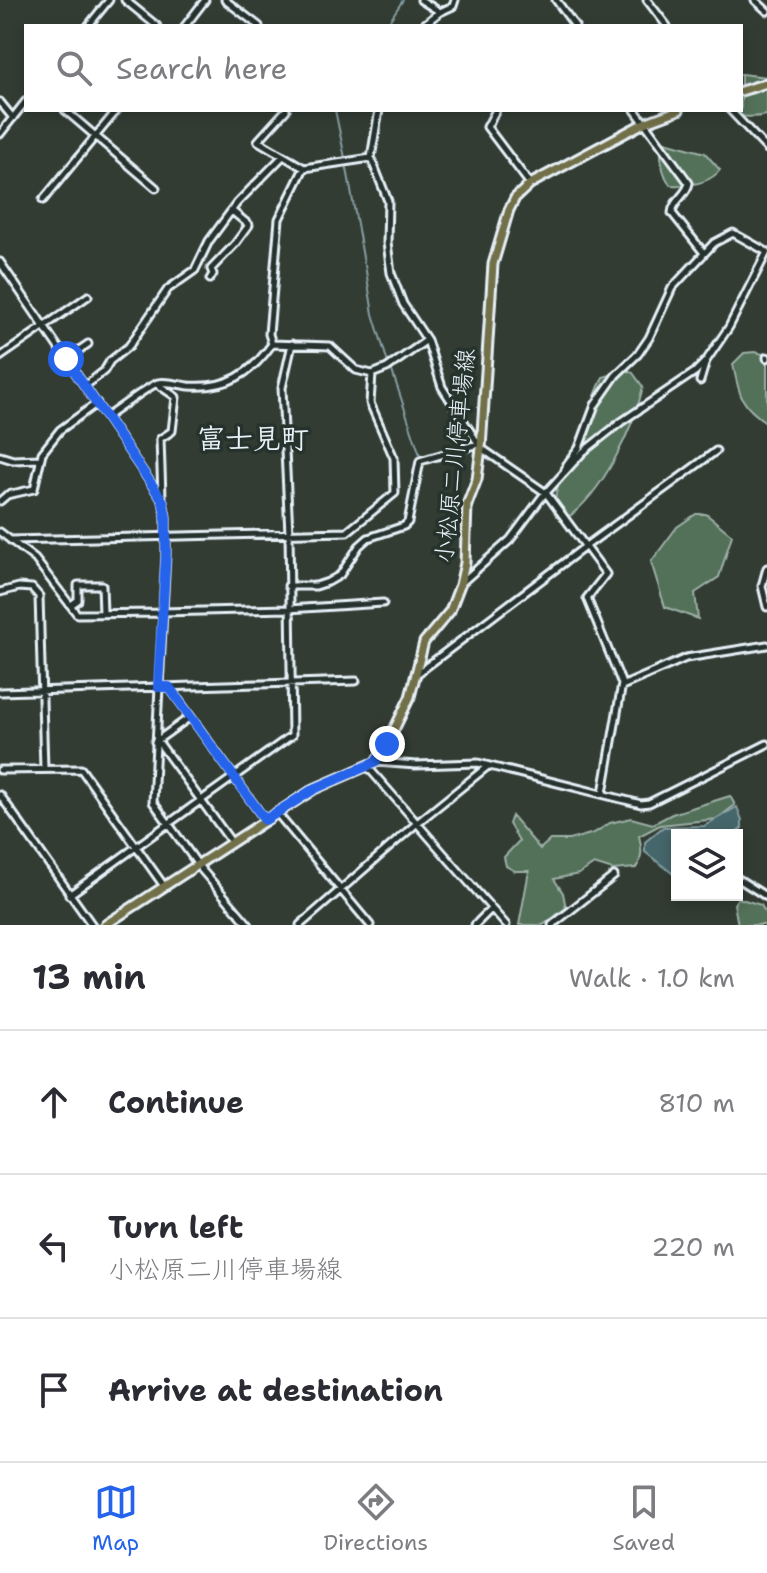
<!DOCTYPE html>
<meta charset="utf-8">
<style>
:root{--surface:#fff;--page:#f2f2f3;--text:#2b2b33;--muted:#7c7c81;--line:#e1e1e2;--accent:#2563eb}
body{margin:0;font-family:"Shantell Sans","Klee One",sans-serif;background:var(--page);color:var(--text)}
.controls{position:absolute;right:24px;bottom:24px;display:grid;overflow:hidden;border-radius:0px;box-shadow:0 4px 12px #0003}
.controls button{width:72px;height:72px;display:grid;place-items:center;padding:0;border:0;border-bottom:2px solid var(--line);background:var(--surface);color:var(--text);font:40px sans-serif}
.stop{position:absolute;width:24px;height:24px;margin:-18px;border:6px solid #2563eb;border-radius:50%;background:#fff}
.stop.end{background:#2563eb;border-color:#fff;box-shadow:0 2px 8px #0008}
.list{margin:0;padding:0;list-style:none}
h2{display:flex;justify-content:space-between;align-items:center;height:104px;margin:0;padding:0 32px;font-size:34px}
h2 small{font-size:26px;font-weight:400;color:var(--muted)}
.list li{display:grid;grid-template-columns:52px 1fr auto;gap:24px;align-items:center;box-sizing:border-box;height:144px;padding:0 32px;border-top:2px solid var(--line)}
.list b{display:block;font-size:30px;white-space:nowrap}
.list p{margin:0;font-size:26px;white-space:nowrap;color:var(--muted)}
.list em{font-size:26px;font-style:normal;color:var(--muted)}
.icon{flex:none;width:44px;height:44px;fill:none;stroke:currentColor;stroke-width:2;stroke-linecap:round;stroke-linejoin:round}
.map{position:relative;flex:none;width:767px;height:925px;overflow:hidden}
.search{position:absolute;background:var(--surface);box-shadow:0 4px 12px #0003;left:24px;right:24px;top:24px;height:88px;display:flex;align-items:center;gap:20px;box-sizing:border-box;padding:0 28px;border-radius:0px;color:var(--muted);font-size:30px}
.sheet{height:536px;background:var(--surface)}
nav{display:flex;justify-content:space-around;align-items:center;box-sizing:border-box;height:112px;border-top:2px solid var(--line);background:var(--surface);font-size:22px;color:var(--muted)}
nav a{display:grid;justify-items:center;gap:4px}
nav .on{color:var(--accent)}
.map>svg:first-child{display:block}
.green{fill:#527058;stroke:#9db0a8;stroke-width:2}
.water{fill:#44666b;stroke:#869ea3;stroke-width:2}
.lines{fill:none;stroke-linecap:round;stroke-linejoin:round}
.stream{stroke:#869ea3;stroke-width:2}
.minor-casing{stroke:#e8f1f8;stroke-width:11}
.major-casing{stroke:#e8f1f8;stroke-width:13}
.minor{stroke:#26332d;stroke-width:5}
.major{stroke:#726f4a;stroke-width:7}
.route{stroke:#2563eb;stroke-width:10}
.labels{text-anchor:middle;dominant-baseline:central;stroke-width:7;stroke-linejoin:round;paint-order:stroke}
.street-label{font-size:24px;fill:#e8f1f8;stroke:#26332d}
.quarter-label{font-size:28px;font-weight:bold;fill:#e8f1f8;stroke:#26332d}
</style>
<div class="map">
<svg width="767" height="925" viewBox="0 0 767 925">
<rect width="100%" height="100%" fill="#323c33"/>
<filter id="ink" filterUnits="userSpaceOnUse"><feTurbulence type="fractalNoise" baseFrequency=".0125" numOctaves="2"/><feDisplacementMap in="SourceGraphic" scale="16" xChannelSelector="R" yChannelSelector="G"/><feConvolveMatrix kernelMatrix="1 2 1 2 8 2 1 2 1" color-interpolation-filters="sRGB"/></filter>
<g filter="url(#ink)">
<path class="green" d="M741,74L767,77V115C752,118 739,118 726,110H741Z
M665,142L705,153L720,170C709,184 687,186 670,185C662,173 660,160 661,146Z
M755,352L767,355V423C740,405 739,395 733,364L744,353Z
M627,370L633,373L643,387C633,429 603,493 567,518L556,516C550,487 569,463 579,437C587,417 594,397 603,377Z
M696,514H706L732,535L719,577L695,593L698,619L665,607L651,562L677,527Z
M730,796L735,805L717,819L660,825L639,836C642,849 643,857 636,868L613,870L594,864L579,874L554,879L563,893L566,908L543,925H519L529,871H515L506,866L504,857L519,841L509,824L512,816L540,849L550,840H569L594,833L610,823L631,818L653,824L672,814Z
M738,898L761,905L767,916V925H738L734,904Z"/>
<path class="water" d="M737,807L742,820V828L734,835H677V877L645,852V842L663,827L704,826Z"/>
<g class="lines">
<path class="stream" d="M386,26L403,0
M335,110L345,158
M346,163L364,263
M365,265L373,314L388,363
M391,368L421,458
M412,522L422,463"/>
<g class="minor-casing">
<path id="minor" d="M125,0L157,26
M225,0L259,26
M421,0L440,12
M556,0L575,26
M647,0L667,26
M755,0L767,11
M88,26L109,0
M185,26L205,0
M422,26L440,12L453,6L455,0
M0,102L13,118
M65,110L156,188
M286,110L258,141L304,168L371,158
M379,110L371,158L388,201L387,243L391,273L403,304L427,340L442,387L481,448L546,493L606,574L587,598L622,684L603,793
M496,110L487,127L530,184
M635,110L689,183C687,195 673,200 672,213L704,253
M730,110L767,149
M0,134L26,101
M43,200L117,110
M0,262L163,501L166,517V554L153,802L201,869L249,925
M210,279L213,274L211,269L235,244L249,225L232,211
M272,344L330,346L356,370L372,374L387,368L427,340
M0,357L88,296
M767,357V358
M66,359L88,344
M700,381L706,361L729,327L767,252
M157,384L176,397L172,431L160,439L162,497
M85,386L104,371L110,361L129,346L168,289L195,270L209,241L237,203L283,156
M106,417C116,411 151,384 158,383C166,381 180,385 189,386C227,389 251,374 272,344L269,334L279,219L304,168
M0,456L13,460L40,459
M564,473L567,464L579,448L595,405L616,375L638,354L649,338L672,288L714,243L733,233L767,252
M0,501L7,495L34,489L42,453L60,430L97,403
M0,532L35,559L77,614L161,613
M10,540L347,532L395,493L394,458L370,403L372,374
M767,568L762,586L767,607
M460,584L510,540L542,497L583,452L621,422L695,372L706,361
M288,586H316L328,582L340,575L359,546L368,538L404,526L408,522L420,461L478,444
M0,592L19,587L32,588L39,596L44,769
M71,605L78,600V585H102L103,613
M161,612L288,609L383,603
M418,673L586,546L716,451
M622,686L686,658L767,645
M170,688L265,820
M0,692L356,681
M157,740L232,843
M155,742L190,717
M376,762L416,765L478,763L641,804L649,803L767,744
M367,766L506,925
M0,770L81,769L164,886
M0,795L92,925
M276,812L370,925
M737,878L767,897
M69,895L292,735L289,533L282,388L292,344
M300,925L416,824L488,766
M475,925L491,909
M552,925L614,876"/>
</g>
<g class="major-casing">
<path id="major" d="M741,91L767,83
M105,925L314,789L376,762L387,744L410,697L424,642L450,611L460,585L465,563L467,505L477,479L481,448L493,264L509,210L515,198L530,184L644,123L679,110"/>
</g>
<use href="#minor" class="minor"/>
<use href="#major" class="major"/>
</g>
</g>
<g class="lines" filter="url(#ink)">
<path class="route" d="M66,359L163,501L166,517V554L158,687H169L265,820L314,789L376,762L387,744"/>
</g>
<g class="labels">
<g class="street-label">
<text transform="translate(455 456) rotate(-84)">小松原二川停車場線</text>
</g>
<g class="quarter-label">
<text x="253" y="438">富士見町</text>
</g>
</g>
</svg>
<div class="controls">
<button><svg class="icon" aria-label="layers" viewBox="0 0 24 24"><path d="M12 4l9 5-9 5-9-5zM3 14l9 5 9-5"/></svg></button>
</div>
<div class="stop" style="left:66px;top:359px"></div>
<div class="stop end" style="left:387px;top:744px"></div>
<div class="search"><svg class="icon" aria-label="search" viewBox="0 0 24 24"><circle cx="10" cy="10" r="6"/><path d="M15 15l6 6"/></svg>Search here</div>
</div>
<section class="sheet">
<h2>13 min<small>Walk · 1.0 km</small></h2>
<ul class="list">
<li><svg class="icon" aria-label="ahead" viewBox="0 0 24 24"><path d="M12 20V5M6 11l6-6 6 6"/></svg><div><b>Continue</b></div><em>810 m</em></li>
<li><svg class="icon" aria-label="left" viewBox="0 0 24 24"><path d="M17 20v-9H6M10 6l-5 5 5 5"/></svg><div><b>Turn left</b><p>小松原二川停車場線</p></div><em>220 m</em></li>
<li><svg class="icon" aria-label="arrive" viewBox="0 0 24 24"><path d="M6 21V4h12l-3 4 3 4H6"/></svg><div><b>Arrive at destination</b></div></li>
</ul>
</section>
<nav>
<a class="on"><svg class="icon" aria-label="map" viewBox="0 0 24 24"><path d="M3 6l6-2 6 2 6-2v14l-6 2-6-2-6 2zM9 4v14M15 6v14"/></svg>Map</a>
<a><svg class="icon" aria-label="directions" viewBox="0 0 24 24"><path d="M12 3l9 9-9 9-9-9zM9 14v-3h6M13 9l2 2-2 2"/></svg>Directions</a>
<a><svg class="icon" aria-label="saved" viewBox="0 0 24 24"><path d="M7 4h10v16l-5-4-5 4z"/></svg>Saved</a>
</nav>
